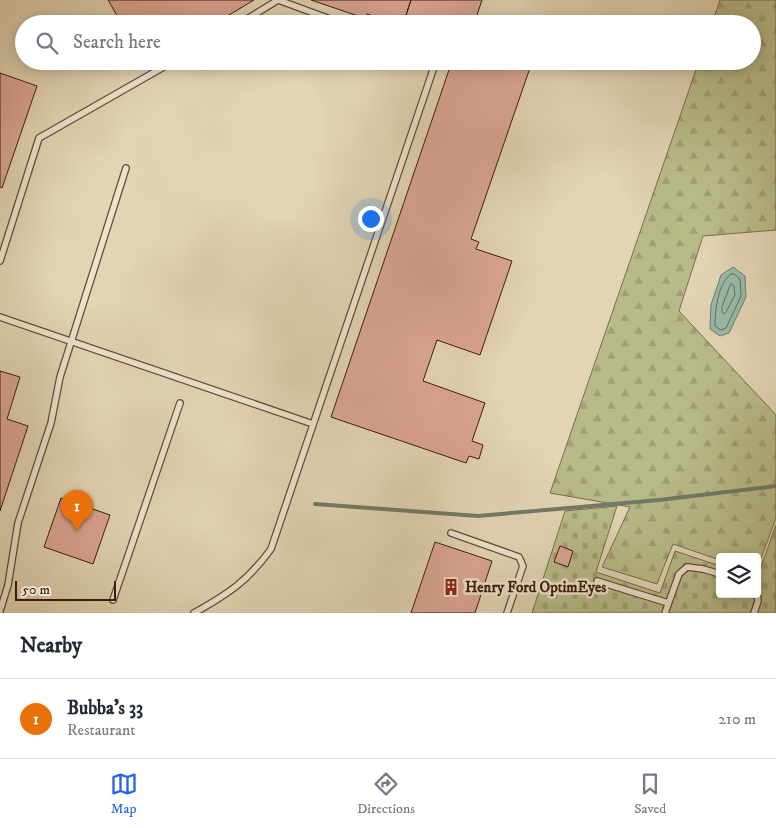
<!DOCTYPE html>
<style>
:root{--surface:#fff;--page:#f6f6f7;--text:#1f2937;--muted:#747a83;--line:#e0e1e3;--accent:#2563eb}
body{margin:0;font-family:"IM FELL DW Pica",serif;background:var(--page);color:var(--text)}
.controls{position:absolute;right:15px;bottom:15px;display:grid;overflow:hidden;border-radius:5px;box-shadow:0 2px 12px #0003}
.controls button{width:45px;height:45px;display:grid;place-items:center;padding:0;border:0;border-bottom:1px solid var(--line);background:var(--surface);color:var(--text);font:25px sans-serif}
.scale{position:absolute;left:15px;bottom:12px;width:101px;box-sizing:border-box;padding-left:5px;border:2px solid #3d1c0a;border-top:0;font-size:14px;line-height:18px;white-space:nowrap;color:#3d1c0a;-webkit-text-stroke:4px #ece3ce;paint-order:stroke}
.you{position:absolute;left:370px;top:218px;width:18px;height:18px;margin:-12px;border:4px solid #fff;border-radius:50%;background:#1a73e8;box-shadow:0 0 0 8px #1a73e833}
.badge{display:grid;place-items:center;width:32px;height:32px;border-radius:50%;background:var(--accent);color:#fff;font-size:16px;font-weight:700}
.pin{position:absolute;translate:-50% -41px;filter:drop-shadow(0 1px 2px #0008)}
.pin::after{content:'';position:absolute;top:26px;width:18px;height:15px;background:inherit;clip-path:polygon(0 0,100% 0,50% 100%)}
.list{margin:0;padding:0;list-style:none}
h2{display:flex;justify-content:space-between;align-items:center;height:65px;margin:0;padding:0 20px;font-size:21px}
h2 small{font-size:16px;font-weight:400;color:var(--muted)}
.list li{display:grid;grid-template-columns:32px 1fr auto;gap:15px;align-items:center;box-sizing:border-box;height:80px;padding:0 20px;border-top:1px solid var(--line)}
.list b{display:block;font-size:19px;white-space:nowrap}
.list p{margin:0;font-size:16px;white-space:nowrap;color:var(--muted)}
.list em{font-size:16px;font-style:normal;color:var(--muted)}
.icon{flex:none;width:28px;height:28px;fill:none;stroke:currentColor;stroke-width:2;stroke-linecap:round;stroke-linejoin:round}
.map{position:relative;flex:none;width:776px;height:613px;overflow:hidden}
.search{position:absolute;background:var(--surface);box-shadow:0 2px 12px #0003;left:15px;right:15px;top:15px;height:55px;display:flex;align-items:center;gap:12px;box-sizing:border-box;padding:0 18px;border-radius:28px;color:var(--muted);font-size:19px}
.sheet{height:145px;background:var(--surface)}
nav{display:flex;justify-content:space-around;align-items:center;box-sizing:border-box;height:70px;border-top:1px solid var(--line);background:var(--surface);font-size:14px;color:var(--muted)}
nav a{display:grid;justify-items:center;gap:2px}
nav .on{color:var(--accent)}
.map>svg:first-child{display:block}
.forest{fill:url(#forest-firs);stroke:#7a6c4a}
.cemetery{fill:url(#cemetery-stones);stroke:#7a6c4a}
.water{fill:#96b9a7;stroke:#727a68}
.lines{fill:none;stroke-linecap:round;stroke-linejoin:round}
.shore{stroke:#6a6a58;stroke-width:1}
.stream{stroke:#727a68;stroke-width:4}
.building{fill:#daa593;stroke:#3d1c0a}
.service-casing{stroke:#664a34;stroke-width:8}
.service{stroke:#ece3ce;stroke-width:5.5}
.labels{text-anchor:middle;dominant-baseline:central;stroke-width:5;stroke-linejoin:round;paint-order:stroke}
.poi-label{font-size:15px;font-weight:bold;fill:#3d1c0a;stroke:#ece3ce;text-anchor:start}
</style>
<div class="map">
<svg width="776" height="613" viewBox="0 0 776 613">
<defs>
<pattern id="forest-firs" width="22" height="20" patternUnits="userSpaceOnUse" patternTransform="scale(1.25)"><rect width="22" height="20" fill="#b8bb89"/><path d="M5 1l3.5 6h-7zM16 11l3.5 6h-7z" fill="#9fa075"/></pattern>
<pattern id="cemetery-stones" width="16" height="16" patternUnits="userSpaceOnUse" patternTransform="scale(1.25)"><rect width="16" height="16" fill="#b8bb89"/><path d="M2 7V4a2 2 0 0 1 4 0v3zM10 15v-3a2 2 0 0 1 4 0v3z" fill="#9fa075"/></pattern>
</defs>
<rect width="100%" height="100%" fill="#e2d4b4"/>
<filter id="stains"><feTurbulence type="fractalNoise" baseFrequency=".004" numOctaves="4"/><feColorMatrix values="0 0 0 0 .2 0 0 0 0 .09 0 0 0 0 .02 0 0 0 .5 -.17"/></filter>
<radialGradient id="worn" r=".72"><stop offset=".6" stop-color="#630" stop-opacity="0"/><stop offset="1" stop-color="#630" stop-opacity=".3"/></radialGradient>
<path class="forest" d="M720,0H776V230L703,236L679,311L776,415V518L757,569V557H720V560L673,544L657,584L602,567L630,507L550,493L699,61H752V24H712Z"/>
<path class="cemetery" d="M617,506L596,572L660,593L675,551L720,566V594H757V578L776,525V613H532L565,511Z"/>
<path class="water" d="M733,267L745,276L746,297L729,333L720,336L710,329L711,305L721,275Z"/>
<g class="lines">
<path class="shore" d="M731,274H734L740,279L741,296L726,328L721,330L715,326C715,310 718,283 731,274Z
M731,284L734,286L735,295L726,312L724,314L722,312V307Z"/>
<path class="stream" d="M315,504L478,516L659,500L776,486"/>
</g>
<path class="building" d="M108,0H254L214,24H122Z
M311,0H411L403,24H397L367,14L364,18Z
M411,0H482L474,24H403Z
M452,61L532,62L471,239L479,242L476,249L512,261L480,355L437,340L423,381L485,403L472,441L483,445L479,459L469,456L466,463L331,417Z
M0,73L37,86L2,188L0,187Z
M0,371L20,377L7,419L28,426L0,511Z
M61,498L110,515L93,564L44,547Z
M435,542L492,561L475,613H411Z
M560,546L573,551L568,567L554,562Z"/>
<g class="lines">
<g class="service-casing">
<path id="service" d="M239,24L278,0L344,24
M0,261L39,138L174,61
M0,317L313,424
M451,533L519,557L523,566L507,613
M597,581L668,603
M113,600L180,403
M0,611L8,585L18,523L51,423L60,377L126,168
M194,613C228,594 248,581 271,549L435,64L433,61
M665,613L679,574L687,567L703,569L720,574
M754,613L758,601L757,594"/>
</g>
<use href="#service" class="service"/>
</g>
<defs>
<g id="building-bare" transform="scale(1.35)"><path d="M-4-6H4V6H1V3H-1V6H-4ZM-2.5-4.3h1.7v1.8h-1.7ZM.8-4.3h1.7v1.8H.8ZM-2.5-1h1.7V.8h-1.7ZM.8-1h1.7V.8H.8Z" fill="#8f2418" stroke="#ece3ce" stroke-width="2.5" paint-order="stroke"/></g>
</defs>
<g fill-rule="evenodd">
<use href="#building-bare" x="451" y="587"/>
</g>
<g class="labels">
<g class="poi-label">
<text x="465" y="587">Henry Ford OptimEyes</text>
</g>
</g>
<rect width="100%" height="100%" filter="url(#stains)"/>
<rect width="100%" height="100%" fill="url(#worn)"/>
</svg>
<div class="controls">
<button><svg class="icon" aria-label="layers" viewBox="0 0 24 24"><path d="M12 4l9 5-9 5-9-5zM3 14l9 5 9-5"/></svg></button>
</div>
<div class="scale">50 m</div>
<div class="you"></div>
<div class="pin badge" style="left:77px;top:531px;background:#e8710a">1</div>
<div class="search"><svg class="icon" aria-label="search" viewBox="0 0 24 24"><circle cx="10" cy="10" r="6"/><path d="M15 15l6 6"/></svg>Search here</div>
</div>
<section class="sheet">
<h2>Nearby<small></small></h2>
<ul class="list">
<li><span class="badge" style="background:#e8710a">1</span><div><b>Bubba's 33</b><p>Restaurant</p></div><em>210 m</em></li>
</ul>
</section>
<nav>
<a class="on"><svg class="icon" aria-label="map" viewBox="0 0 24 24"><path d="M3 6l6-2 6 2 6-2v14l-6 2-6-2-6 2zM9 4v14M15 6v14"/></svg>Map</a>
<a><svg class="icon" aria-label="directions" viewBox="0 0 24 24"><path d="M12 3l9 9-9 9-9-9zM9 14v-3h6M13 9l2 2-2 2"/></svg>Directions</a>
<a><svg class="icon" aria-label="saved" viewBox="0 0 24 24"><path d="M7 4h10v16l-5-4-5 4z"/></svg>Saved</a>
</nav>
